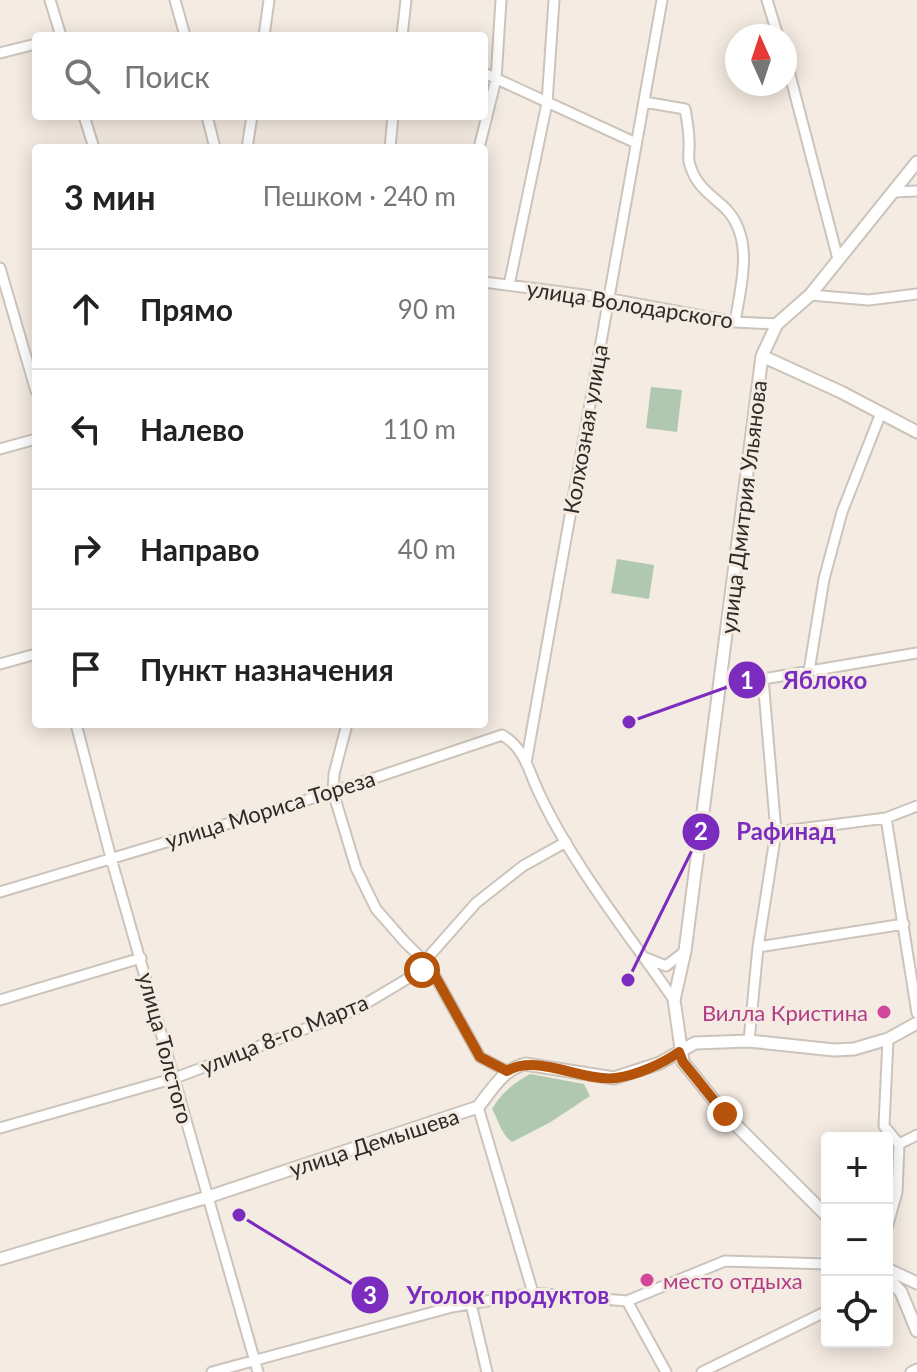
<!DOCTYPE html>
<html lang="ru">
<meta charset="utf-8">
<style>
:root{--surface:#fff;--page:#f2f2f2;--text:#222;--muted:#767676;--line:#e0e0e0}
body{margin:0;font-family:Lato,sans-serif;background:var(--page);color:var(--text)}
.controls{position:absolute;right:24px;bottom:24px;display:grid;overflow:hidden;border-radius:8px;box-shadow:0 4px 20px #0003}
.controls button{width:72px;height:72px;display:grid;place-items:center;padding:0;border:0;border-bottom:2px solid var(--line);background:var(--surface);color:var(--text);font:40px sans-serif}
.compass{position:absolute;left:725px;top:24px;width:72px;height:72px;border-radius:50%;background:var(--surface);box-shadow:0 4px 20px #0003;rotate:357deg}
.stop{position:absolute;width:24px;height:24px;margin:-18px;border:6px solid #b45309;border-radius:50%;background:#fff}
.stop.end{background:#b45309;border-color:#fff;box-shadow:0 2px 8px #0008}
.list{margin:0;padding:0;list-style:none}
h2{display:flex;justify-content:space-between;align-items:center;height:104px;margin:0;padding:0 32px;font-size:34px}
h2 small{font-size:26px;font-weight:400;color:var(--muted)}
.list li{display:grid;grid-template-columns:52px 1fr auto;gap:24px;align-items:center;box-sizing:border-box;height:120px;padding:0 32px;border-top:2px solid var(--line)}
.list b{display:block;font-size:30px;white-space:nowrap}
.list em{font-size:26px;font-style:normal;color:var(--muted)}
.icon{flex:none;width:44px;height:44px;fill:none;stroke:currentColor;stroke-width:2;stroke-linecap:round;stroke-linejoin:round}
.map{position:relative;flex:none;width:917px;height:1372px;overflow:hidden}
.search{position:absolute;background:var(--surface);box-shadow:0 4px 20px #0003;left:32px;top:32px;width:456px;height:88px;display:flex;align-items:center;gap:20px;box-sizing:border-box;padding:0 28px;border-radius:8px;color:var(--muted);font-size:30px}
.panel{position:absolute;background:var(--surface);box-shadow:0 4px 20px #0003;left:32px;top:144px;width:456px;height:584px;border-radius:8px}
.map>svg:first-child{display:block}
.green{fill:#b0c8af}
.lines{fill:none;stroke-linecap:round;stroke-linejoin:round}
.minor-casing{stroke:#ccc4bb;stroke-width:13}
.tertiary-casing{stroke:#ccc4bb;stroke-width:15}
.minor{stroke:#fff;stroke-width:9}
.tertiary{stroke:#fff;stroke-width:11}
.route{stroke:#b45309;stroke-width:10}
.hotel-dot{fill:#d1479c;stroke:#f4ebe2;stroke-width:3}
.labels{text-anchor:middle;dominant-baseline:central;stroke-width:6;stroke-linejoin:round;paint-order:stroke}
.street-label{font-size:22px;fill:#2d2a27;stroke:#f4ebe2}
.hotel-label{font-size:22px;fill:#b23c85;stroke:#f4ebe2;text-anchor:end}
.leader{fill:none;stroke:#7b2cbf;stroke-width:3}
.callout-dot{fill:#7b2cbf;stroke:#f4ebe2;stroke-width:3}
.mark-label{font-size:24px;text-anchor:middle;font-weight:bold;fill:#fff}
.callout-label{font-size:24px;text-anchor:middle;font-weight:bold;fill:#7b2cbf;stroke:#f4ebe2;stroke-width:6;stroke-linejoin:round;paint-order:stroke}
</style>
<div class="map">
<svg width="917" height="1372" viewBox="0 0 917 1372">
<rect width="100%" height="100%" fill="#f4ebe2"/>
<path class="green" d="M651,387L682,390L677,432L646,428Z
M617,559L654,565L649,599L611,593Z
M530,1074L584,1084L590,1096L549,1123L512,1142C501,1134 499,1121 492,1109C501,1093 514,1083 530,1074Z"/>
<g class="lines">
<g class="minor-casing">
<path id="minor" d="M50,0L61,36
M175,0L185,36
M767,0L778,36
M264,36L269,0
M402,36L406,0
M0,53L36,44
M785,56L838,259
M484,73L636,143
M644,102L685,109C687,120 689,130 689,141C690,149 687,158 690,165C696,186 710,194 725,208C755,238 741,285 735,322
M84,116L94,148
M207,116L215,148
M247,148L252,116
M390,148L393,116
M479,148L496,79L501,0
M894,192L917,191
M0,268L36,391
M484,282L600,297L735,322L777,324
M509,285L547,103L554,0
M810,295L869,300L917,294
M0,449L36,439
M0,664L36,654
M809,671L824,579L842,512L881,413
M763,679L917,653
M721,680L763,679L776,832L758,947L749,1041
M76,724L111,858L258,1372
M347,724L334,774L333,792L356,868L376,909L404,941L430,967L480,1057L507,1071
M526,763L662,0
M886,818L917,1013
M776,832L886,818L917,806
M0,892L333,792L502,735C526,749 528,771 540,795C573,865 629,935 674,1000
M758,947L904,924
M646,958L666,966L684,952
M0,1000L141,958
M0,1128L175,1078L355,1010L422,970L431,954L476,903L523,866L566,842
M899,1144L917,1135
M887,1228L897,1192L899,1144L884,1126L888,1039
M533,1293L627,1301L725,1261L827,1264
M627,1301L666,1372
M471,1304L487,1372
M212,1372L452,1307L533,1293L478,1107
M702,1372L827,1311
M911,1372L917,1369"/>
</g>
<g class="tertiary-casing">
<path id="tertiary" d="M762,356L841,392L917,432
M827,1216L725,1114L683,1062L674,1000L685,951L762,356L777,324L810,295L917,162
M0,1259L208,1197L478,1107C491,1091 503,1069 525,1064L614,1078L660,1063L695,1043L749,1041L834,1050L854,1049L888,1039L917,1023
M887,1269L917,1283
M887,1277L901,1292L917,1331"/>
</g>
<use href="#minor" class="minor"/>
<use href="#tertiary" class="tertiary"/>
</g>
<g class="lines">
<path class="route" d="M422,970L426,963L430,967L480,1057L507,1071C536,1053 583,1082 616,1078C637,1075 662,1064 679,1052L683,1062L725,1114"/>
</g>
<g class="hotel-dot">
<circle cx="884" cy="1012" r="8"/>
<circle cx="647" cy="1280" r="8"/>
</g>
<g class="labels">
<g class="street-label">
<text transform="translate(630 304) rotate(9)">улица Володарского</text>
<text transform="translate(585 429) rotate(-80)">Колхозная улица</text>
<text transform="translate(743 507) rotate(-83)">улица Дмитрия Ульянова</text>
<text transform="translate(270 809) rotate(-17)">улица Мориса Тореза</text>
<text transform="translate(284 1034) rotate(-22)">улица 8-го Марта</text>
<text transform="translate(166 1048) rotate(75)">улица Толстого</text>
<text transform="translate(374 1142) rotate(-18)">улица Демышева</text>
</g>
<g class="hotel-label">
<text x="868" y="1012">Вилла Кристина</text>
<text x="663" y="1280" text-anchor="start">место отдыха</text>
</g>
</g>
<path class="leader" d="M629 722L747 680M628 980L701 832M239 1215L370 1295"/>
<g class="callout-dot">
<circle cx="629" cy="722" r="8"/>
<circle cx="628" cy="980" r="8"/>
<circle cx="239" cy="1215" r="8"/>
<circle cx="747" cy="680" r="20"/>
<circle cx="701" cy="832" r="20"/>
<circle cx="370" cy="1295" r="20"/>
</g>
<g class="mark-label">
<text x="747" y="689">1</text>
<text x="701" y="840">2</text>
<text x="370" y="1304">3</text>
</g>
<g class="callout-label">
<text x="825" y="689">Яблоко</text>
<text x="786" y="840">Рафинад</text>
<text x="508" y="1304">Уголок продуктов</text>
</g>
</svg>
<div class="controls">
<button>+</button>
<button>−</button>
<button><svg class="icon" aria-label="locate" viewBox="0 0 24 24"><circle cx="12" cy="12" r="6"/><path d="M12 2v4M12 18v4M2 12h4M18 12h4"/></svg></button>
</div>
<svg class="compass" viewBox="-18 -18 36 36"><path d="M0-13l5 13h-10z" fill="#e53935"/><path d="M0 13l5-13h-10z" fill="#767676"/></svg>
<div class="stop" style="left:422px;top:970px"></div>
<div class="stop end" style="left:725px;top:1114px"></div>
<div class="search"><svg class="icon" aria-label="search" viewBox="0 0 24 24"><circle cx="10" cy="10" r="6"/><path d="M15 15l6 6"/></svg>Поиск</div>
<section class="panel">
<h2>3 мин<small>Пешком · 240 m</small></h2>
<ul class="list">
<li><svg class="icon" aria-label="ahead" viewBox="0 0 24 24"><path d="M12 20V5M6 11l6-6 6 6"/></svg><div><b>Прямо</b></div><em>90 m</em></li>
<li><svg class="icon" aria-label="left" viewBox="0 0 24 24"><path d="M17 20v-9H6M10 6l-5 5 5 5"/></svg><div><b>Налево</b></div><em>110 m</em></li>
<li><svg class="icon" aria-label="right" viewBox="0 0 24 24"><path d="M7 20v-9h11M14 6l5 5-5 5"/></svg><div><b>Направо</b></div><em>40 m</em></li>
<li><svg class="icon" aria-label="arrive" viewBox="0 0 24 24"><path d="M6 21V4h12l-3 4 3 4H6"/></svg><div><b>Пункт назначения</b></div></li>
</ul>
</section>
</div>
